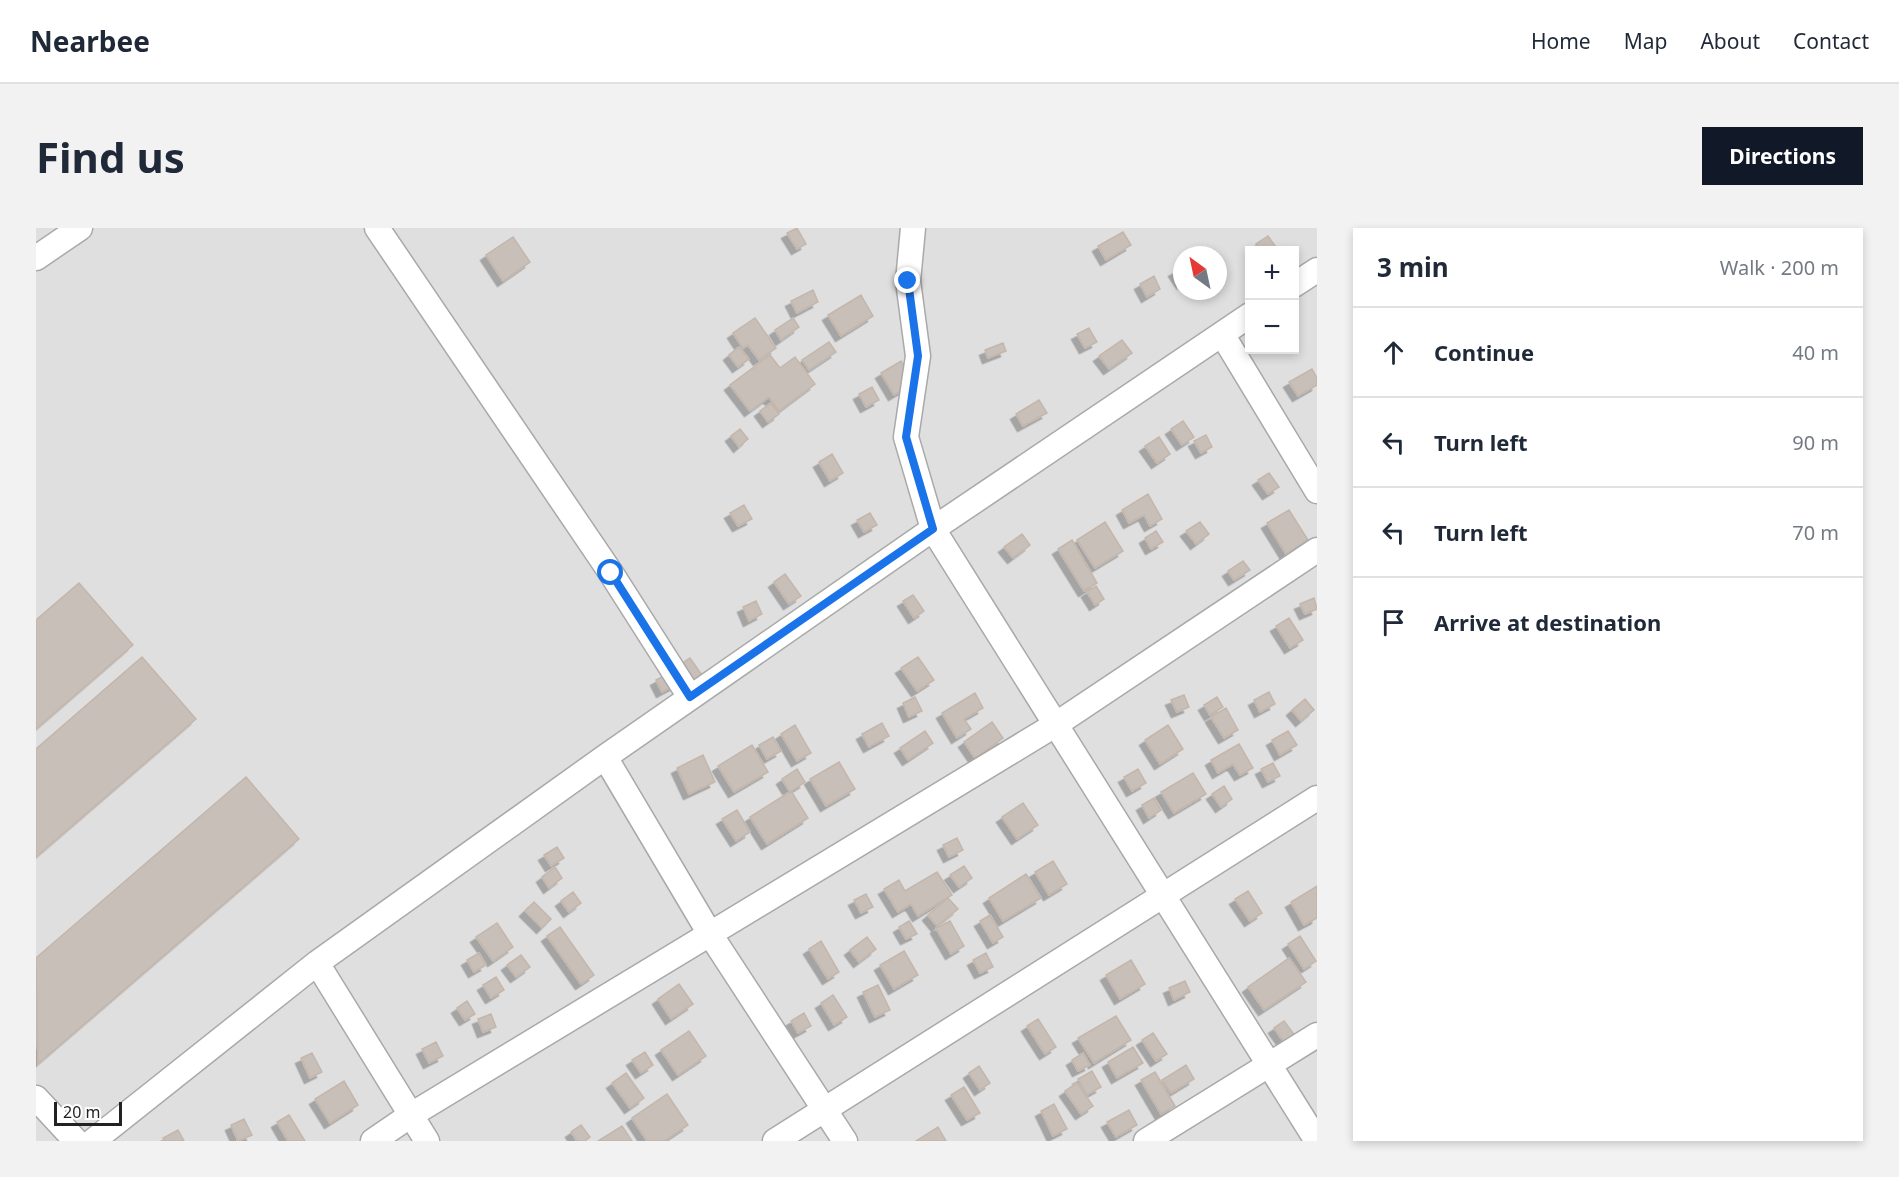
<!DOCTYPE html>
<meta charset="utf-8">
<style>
:root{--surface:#fff;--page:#f2f2f3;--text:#1f2937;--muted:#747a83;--line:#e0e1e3;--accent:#111827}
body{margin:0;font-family:"Noto Sans",sans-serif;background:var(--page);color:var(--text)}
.controls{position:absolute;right:18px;top:18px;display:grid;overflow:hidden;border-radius:0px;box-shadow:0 3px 9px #0003}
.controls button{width:54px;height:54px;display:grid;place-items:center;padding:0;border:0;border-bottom:2px solid var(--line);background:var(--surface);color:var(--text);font:30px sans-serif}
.compass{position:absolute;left:1137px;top:18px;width:54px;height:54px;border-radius:50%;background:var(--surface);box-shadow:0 3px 9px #0003;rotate:327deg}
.scale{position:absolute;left:18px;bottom:15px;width:68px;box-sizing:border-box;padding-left:6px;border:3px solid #222;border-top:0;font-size:16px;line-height:21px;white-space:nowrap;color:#222;-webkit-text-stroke:4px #fff;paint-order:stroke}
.stop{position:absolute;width:18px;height:18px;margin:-14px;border:4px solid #1a73e8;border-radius:50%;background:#fff}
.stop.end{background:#1a73e8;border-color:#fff;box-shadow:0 2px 6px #0008}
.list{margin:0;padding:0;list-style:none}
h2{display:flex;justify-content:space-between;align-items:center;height:78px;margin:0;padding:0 24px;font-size:26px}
h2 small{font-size:20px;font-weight:400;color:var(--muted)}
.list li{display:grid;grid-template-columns:39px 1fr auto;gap:18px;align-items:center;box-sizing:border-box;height:90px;padding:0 24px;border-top:2px solid var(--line)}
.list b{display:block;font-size:22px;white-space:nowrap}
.list em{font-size:20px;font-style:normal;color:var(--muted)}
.icon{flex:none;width:33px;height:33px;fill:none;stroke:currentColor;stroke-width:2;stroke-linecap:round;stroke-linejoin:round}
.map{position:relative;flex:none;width:1281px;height:913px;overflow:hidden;border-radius:0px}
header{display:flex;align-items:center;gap:36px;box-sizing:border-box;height:84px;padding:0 30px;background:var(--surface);border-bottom:2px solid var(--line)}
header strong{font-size:28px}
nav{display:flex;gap:33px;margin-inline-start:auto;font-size:21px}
.intro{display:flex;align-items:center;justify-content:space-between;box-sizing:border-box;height:144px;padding:0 36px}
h1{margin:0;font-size:42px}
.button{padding:15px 27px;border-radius:0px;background:var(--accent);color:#fff;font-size:21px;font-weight:700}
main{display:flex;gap:36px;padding:0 36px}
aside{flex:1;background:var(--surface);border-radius:0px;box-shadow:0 3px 9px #0003}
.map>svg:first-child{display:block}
.residential{fill:#e0dfdf;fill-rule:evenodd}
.building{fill:#c7bfb8;stroke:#c4b6ab;stroke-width:1.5;filter:url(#shadow)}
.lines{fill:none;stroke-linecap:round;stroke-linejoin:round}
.minor-casing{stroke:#a9a9a9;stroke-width:27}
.minor{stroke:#fff;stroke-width:24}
.route{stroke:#1a73e8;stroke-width:8}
</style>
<header>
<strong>Nearbee</strong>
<nav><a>Home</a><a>Map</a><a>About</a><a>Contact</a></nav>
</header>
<div class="intro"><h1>Find us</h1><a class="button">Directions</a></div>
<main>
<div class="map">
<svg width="1281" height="913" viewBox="0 0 1281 913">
<defs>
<filter id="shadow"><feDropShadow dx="-5.5" dy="5.5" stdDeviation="0" flood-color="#0004"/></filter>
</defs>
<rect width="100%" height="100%" fill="#f2efe9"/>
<path class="residential" d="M0,0H1281V913H0ZM1214,22H1258V122H1214ZM1146,27H1182V63H1146Z"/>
<path class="building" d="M761,0L770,16L761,21L751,5Z
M1087,4L1095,17L1070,32L1062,18Z
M1232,8L1242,22H1224L1220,16Z
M477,9L494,34L467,53L450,27Z
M1146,39V55L1138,43Z
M1118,48L1124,61L1111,69L1104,56Z
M777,62L782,74L761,85L755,73Z
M825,67L837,88L805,108L792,87Z
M719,90L740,120L723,132L712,117L707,120L697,105Z
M757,90L763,99L745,112L739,102Z
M1053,100L1061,114L1049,120L1041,106Z
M1086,112L1096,125L1073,141L1063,128Z
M793,114L800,124L773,142L766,132Z
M967,115L970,123L952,130L949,122Z
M703,119L713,131L702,139L693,127Z
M734,127L744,140L759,129L779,156L743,183L733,169L714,183L694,157Z
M865,133L878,155L858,167L845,145Z
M1276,141L1281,150V157L1262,168L1253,154Z
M836,159L843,172L830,179L823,166Z
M1003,172L1011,185L987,198L980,186Z
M735,175L743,186L732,194L724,183Z
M1147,193L1158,209L1146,217L1135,201Z
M704,201L712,211L703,219L695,208Z
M1170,207L1176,219L1165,225L1158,213Z
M1123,209L1134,226L1121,235L1109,218Z
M796,226L807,245L794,253L783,234Z
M1233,245L1243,259L1232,266L1222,252Z
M1112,266L1126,291L1114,298L1108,287L1093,295L1086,282Z
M708,277L716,291L702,298L694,285Z
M1253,282L1272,312L1250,326L1231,295Z
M834,285L841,297L828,304L821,292Z
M1069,294L1087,323L1059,340L1041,312Z
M1164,294L1173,306L1160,316L1150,303Z
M1120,303L1127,314L1115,321L1109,310Z
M986,306L994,317L977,330L968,319Z
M1036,312L1061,355L1048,363L1022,321Z
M1207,333L1214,342L1198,352L1192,343Z
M749,346L765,368L753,376L738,354Z
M43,355L97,417L0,501V392Z
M1060,358L1068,371L1059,377L1051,364Z
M877,367L888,383L878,390L867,373Z
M1278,370L1281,381L1269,386L1264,376Z
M720,373L726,386L713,393L707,379Z
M1253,390L1267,412L1254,420L1240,398Z
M106,429L160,491L0,629V521Z
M882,429L898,452L881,463L865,440Z
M654,430L666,447L655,455L642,438Z
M633,445L639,457L626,464L620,452Z
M1233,464L1239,476L1224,484L1218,472Z
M939,465L947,480L928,491L935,501L921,510L906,485Z
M1148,467L1153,479L1141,484L1135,472Z
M879,469L886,483L873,489L867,475Z
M1181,469L1187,479L1174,487L1168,477Z
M1269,471L1278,482L1265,493L1256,482Z
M1190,480L1202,502L1188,510L1175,489Z
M956,494L967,510L939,530L928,514Z
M846,495L853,508L833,519L826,506Z
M759,497L775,525L761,533L745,506Z
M1132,497L1147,521L1124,536L1109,512Z
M889,503L897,515L872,532L864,520Z
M1252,503L1261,517L1244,527L1236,512Z
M737,509L745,523L731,531L723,517Z
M1203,516L1217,540L1204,547L1197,536L1182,545L1175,532Z
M716,517L732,544L698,564L682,538Z
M667,527L679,554L653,566L641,540Z
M803,534L819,561L790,578L774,551Z
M1237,535L1244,548L1232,554L1225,541Z
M761,541L769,554L754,564L746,551Z
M1102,541L1110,555L1096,563L1088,549Z
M1157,545L1170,566L1138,585L1125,564Z
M210,549L263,611L2,836L0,730Z
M1188,558L1196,571L1185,579L1176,566Z
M755,563L772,590L731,616L714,589Z
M1118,570L1125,582L1113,590L1106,577Z
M987,575L1002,597L981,611L966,589Z
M701,582L714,604L700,613L686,591Z
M921,610L927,622L913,629L907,617Z
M521,619L528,630L515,638L508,627Z
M1017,633L1031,656L1013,667L999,644Z
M928,638L936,650L923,659L914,647Z
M519,639L526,650L513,660L506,649Z
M901,644L916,667L882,688L875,676L862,684L848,661L863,652L869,663Z
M990,646L1005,670L967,693L953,670Z
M1281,658V690L1268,697L1255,674Z
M1212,663L1226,685L1214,693L1199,671Z
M537,664L545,675L533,684L525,673Z
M830,666L837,679L825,685L818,672Z
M912,670L922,681L901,698L892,687Z
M498,674L515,691L506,700L489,683Z
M954,687L967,709L957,715L944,693Z
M873,693L881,706L870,711L863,699Z
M914,693L928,718L915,726L900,700Z
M461,695L477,719L457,733L440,709Z
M524,699L558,747L545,756L511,708Z
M1264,708L1280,733L1268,741L1252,716Z
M831,709L840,721L823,734L814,722Z
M785,713L803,744L792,751L773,721Z
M868,723L882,747L858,761L844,737Z
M443,725L450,737L438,744L431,732Z
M950,725L957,739L944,745L937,732Z
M485,727L494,739L480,749L471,737Z
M1253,730L1270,754L1228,782L1212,759Z
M1095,732L1109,756L1084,771L1070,747Z
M460,749L468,762L455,770L447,757Z
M1149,753L1154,764L1138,772L1133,760Z
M643,756L657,776L635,791L622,771Z
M842,757L854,782L839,789L827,764Z
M797,767L811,789L798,797L785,775Z
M431,773L439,786L429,792L421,780Z
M768,785L775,798L762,805L755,793Z
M455,786L460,799L447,804L442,791Z
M1080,788L1095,812L1058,835L1042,810Z
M1002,791L1020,819L1009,826L991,798Z
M1248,793L1260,809L1250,817L1238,800Z
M653,803L670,828L642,847L625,822Z
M1117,805L1131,826L1120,833L1106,812Z
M400,814L407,828L393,835L386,821Z
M1097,819L1107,835L1081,850L1072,834Z
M609,824L617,837L605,845L596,832Z
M276,825L286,844L274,850L265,830Z
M1047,825L1054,837L1042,843L1036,832Z
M1150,837L1158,851L1135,865L1126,852Z
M943,838L954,855L944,862L933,845Z
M1056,843L1065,859L1051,867L1042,851Z
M1119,844L1139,878L1125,886L1105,852Z
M590,845L608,870L594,880L576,855Z
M308,853L322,877L294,895L279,871Z
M1041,855L1057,878L1045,886L1029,863Z
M928,859L944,885L931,892L915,867Z
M631,866L652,897L628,913H611L596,890Z
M1018,876L1031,901L1017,908L1005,883Z
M1093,882L1101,897L1080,909L1071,894Z
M253,887L269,913H252L241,894Z
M208,891L216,907L202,913L195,897Z
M545,897L554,909L549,913H541L535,904Z
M586,898L596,913H562Z
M902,899L910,913H880Z
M142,902L148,913H129L127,910Z"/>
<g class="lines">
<g class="minor-casing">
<path id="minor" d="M341,0L575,345L654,469
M877,0L872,53L882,128L870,209L897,301L1281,913
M0,30L44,0
M1258,57L1281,42
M1186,106L1281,263
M569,529L674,706L809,913
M281,735L391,913
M0,870L40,913
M57,913L281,735L569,529L897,301L1214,87
M337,913L375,887L1019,497L1281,322
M739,913L1281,570
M1110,913L1281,807"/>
</g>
<use href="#minor" class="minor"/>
</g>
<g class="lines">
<path class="route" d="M575,345L654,469L897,301L870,209L882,128L872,53"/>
</g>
</svg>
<div class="controls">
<button>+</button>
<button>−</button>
</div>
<svg class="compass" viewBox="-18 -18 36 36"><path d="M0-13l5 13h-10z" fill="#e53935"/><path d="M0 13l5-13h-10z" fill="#747a83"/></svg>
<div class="scale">20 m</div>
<div class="stop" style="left:575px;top:345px"></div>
<div class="stop end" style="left:872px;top:53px"></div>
</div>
<aside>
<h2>3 min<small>Walk · 200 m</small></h2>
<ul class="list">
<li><svg class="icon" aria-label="ahead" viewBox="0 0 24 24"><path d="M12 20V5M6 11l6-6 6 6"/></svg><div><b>Continue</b></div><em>40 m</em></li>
<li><svg class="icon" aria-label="left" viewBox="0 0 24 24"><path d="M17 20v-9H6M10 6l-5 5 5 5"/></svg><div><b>Turn left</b></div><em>90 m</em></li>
<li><svg class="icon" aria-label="left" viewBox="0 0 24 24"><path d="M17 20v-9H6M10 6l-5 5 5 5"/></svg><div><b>Turn left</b></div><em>70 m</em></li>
<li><svg class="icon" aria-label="arrive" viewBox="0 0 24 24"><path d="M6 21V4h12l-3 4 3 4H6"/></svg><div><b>Arrive at destination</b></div></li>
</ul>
</aside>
</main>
